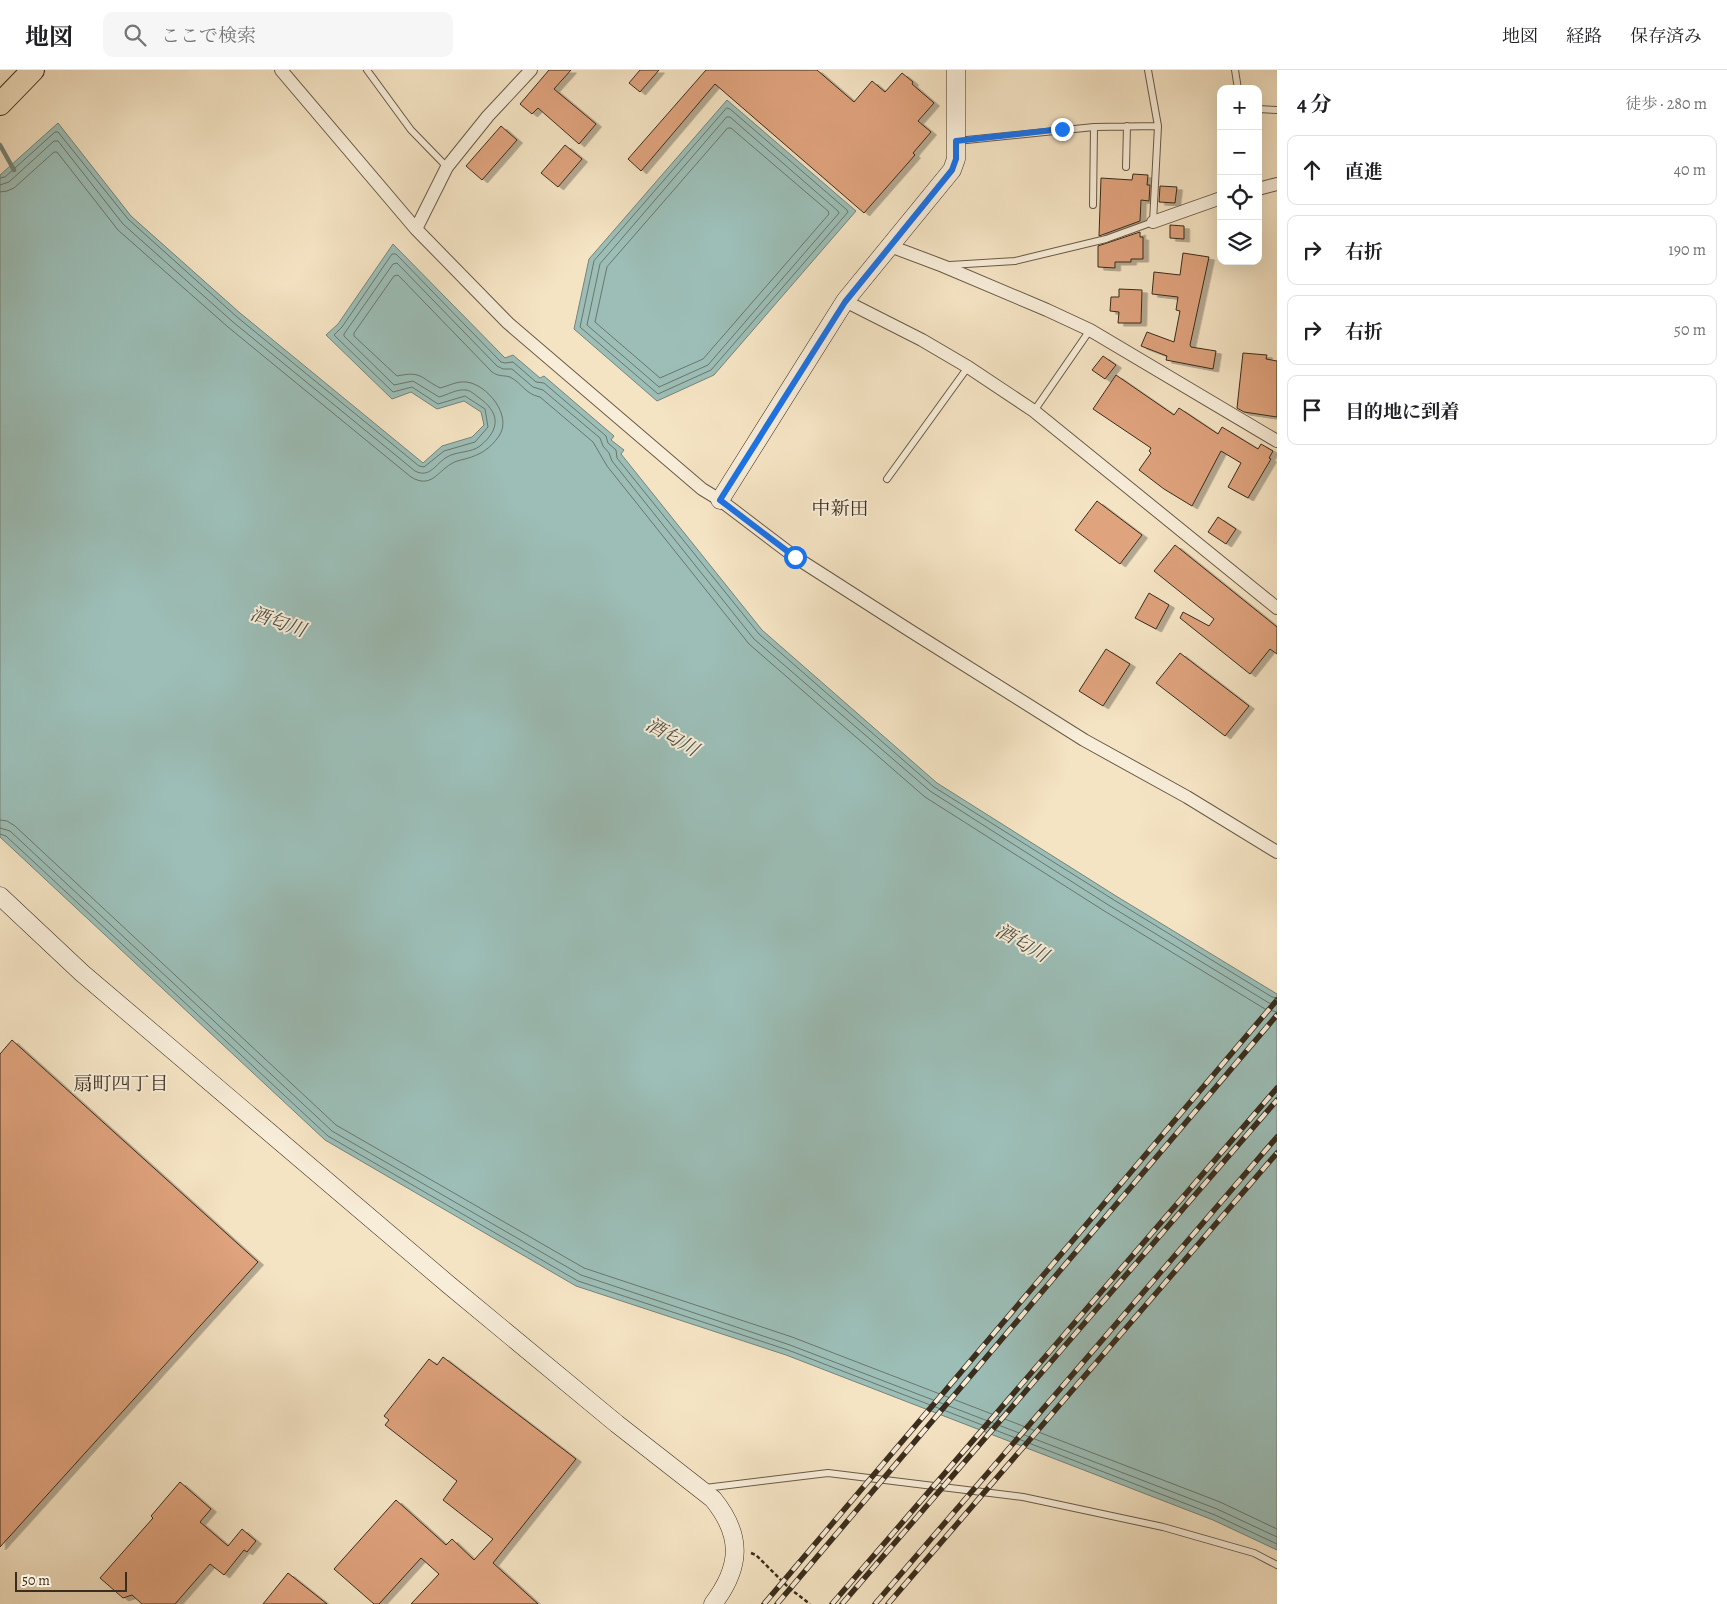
<!DOCTYPE html>
<html lang="ja">
<meta charset="utf-8">
<style>
:root{--surface:#fff;--page:#f6f6f6;--text:#202124;--muted:#757577;--line:#e0e0e0}
body{margin:0;font-family:Alegreya,"Noto Serif JP",serif;background:var(--page);color:var(--text)}
.controls{position:absolute;right:15px;top:15px;display:grid;overflow:hidden;border-radius:10px;box-shadow:0 5px 20px #0002}
.controls button{width:45px;height:45px;display:grid;place-items:center;padding:0;border:0;border-bottom:1px solid var(--line);background:var(--surface);color:var(--text);font:25px sans-serif}
.scale{position:absolute;left:15px;bottom:12px;width:112px;box-sizing:border-box;padding-left:5px;border:2px solid #3a2d1d;border-top:0;font-size:14px;line-height:18px;white-space:nowrap;color:#3a2d1d;-webkit-text-stroke:4px #f8edd9;paint-order:stroke}
.stop{position:absolute;width:15px;height:15px;margin:-11px;border:4px solid #1a73e8;border-radius:50%;background:#fff}
.stop.end{background:#1a73e8;border-color:#fff;box-shadow:0 1px 5px #0008}
.list{margin:0;padding:0;list-style:none}
h2{display:flex;justify-content:space-between;align-items:center;height:65px;margin:0;padding:0 20px;font-size:21px}
h2 small{font-size:16px;font-weight:400;color:var(--muted)}
.list li{display:grid;grid-template-columns:32px 1fr auto;gap:15px;align-items:center;box-sizing:border-box;height:70px;margin:0 10px 10px;padding:0 10px;border:1px solid var(--line);border-radius:10px}
.list b{display:block;font-size:19px;white-space:nowrap}
.list em{font-size:16px;font-style:normal;color:var(--muted)}
.icon{flex:none;width:28px;height:28px;fill:none;stroke:currentColor;stroke-width:2;stroke-linecap:round;stroke-linejoin:round}
.map{position:relative;flex:none;width:1277px;height:1534px;overflow:hidden}
header{display:flex;align-items:center;gap:30px;box-sizing:border-box;height:70px;padding:0 25px;background:var(--surface);border-bottom:1px solid var(--line)}
header strong{font-size:24px}
nav{display:flex;gap:28px;margin-inline-start:auto;font-size:18px}
.search{width:350px;height:45px;background:var(--page);display:flex;align-items:center;gap:12px;box-sizing:border-box;padding:0 18px;border-radius:10px;color:var(--muted);font-size:19px}
main{display:flex}
aside{flex:1;background:var(--surface)}
.map>svg:first-child{display:block}
.water{fill:#9cbeb7;stroke:#758479}
.lines{fill:none;stroke-linecap:round;stroke-linejoin:round}
.shore{stroke:#6b766a;stroke-width:1}
.stream{stroke:#758479;stroke-width:4.5}
.building{fill:#dfa37d;stroke:#3a2d1d;filter:url(#shadow)}
.lane-casing{stroke:#695b47;stroke-width:8}
.street-casing{stroke:#695b47;stroke-width:14}
.secondary-casing{stroke:#3a2d1d;stroke-width:19}
.highway-casing{stroke:#3a2d1d;stroke-width:24}
.path{stroke:#3a2d1d;stroke-width:2.5;stroke-dasharray:4 2.5;stroke-linecap:butt}
.lane{stroke:#f8edd9;stroke-width:6}
.street{stroke:#f8edd9;stroke-width:12}
.secondary{stroke:#f8edd9;stroke-width:18}
.highway{stroke:#f5e4c4;stroke-width:22}
.rail-casing{stroke:#3a2d1d;stroke-width:5.5}
.rail{stroke:#f8edd9;stroke-width:4;stroke-dasharray:11;stroke-linecap:butt}
.route{stroke:#1a73e8;stroke-width:6}
.labels{text-anchor:middle;dominant-baseline:central;stroke-width:4;stroke-linejoin:round;paint-order:stroke}
.neighbourhood-label{font-size:19px;fill:#3a2d1d;stroke:#f8edd9}
.water-label{font-size:19px;font-style:italic;fill:#525144;stroke:#f8edd9}
</style>
<header>
<strong>地図</strong>
<div class="search"><svg class="icon" aria-label="search" viewBox="0 0 24 24"><circle cx="10" cy="10" r="6"/><path d="M15 15l6 6"/></svg>ここで検索</div>
<nav><a>地図</a><a>経路</a><a>保存済み</a></nav>
</header>
<main>
<div class="map">
<svg width="1277" height="1534" viewBox="0 0 1277 1534">
<defs>
<filter id="shadow"><feDropShadow dx="5.5" dy="3" stdDeviation="0" flood-color="#0004"/></filter>
</defs>
<rect width="100%" height="100%" fill="#f5e4c4"/>
<filter id="stains"><feTurbulence type="fractalNoise" baseFrequency=".004" numOctaves="4"/><feColorMatrix values="0 0 0 0 .2 0 0 0 0 .09 0 0 0 0 .02 0 0 0 .5 -.17"/></filter>
<radialGradient id="worn" r=".72"><stop offset=".6" stop-color="#630" stop-opacity="0"/><stop offset="1" stop-color="#630" stop-opacity=".3"/></radialGradient>
<path class="water" d="M727,30L856,141L714,305L657,331L574,259L589,189Z
M58,53L131,146L240,243L423,393L442,376L472,367L484,355L481,342L464,331L437,339L411,322L392,329L326,265L338,254L393,174L505,288L513,285L540,308L544,306L614,366L611,370L624,380L621,384L762,560L937,713L1116,826L1277,924V1480L1213,1450L786,1285L576,1216L325,1070L0,767V105Z"/>
<g class="lines">
<path class="shore" d="M727,38L730,39L847,140L848,142L711,300L658,324L580,257L594,191Z
M727,47H730L838,141L839,143L708,295L659,317L587,255L600,194Z
M728,58H731L828,141L829,144L703,289L660,308L595,252L607,197Z
M0,108L5,107L55,62H58L128,149L237,247L419,396L424,397L444,381L475,372L488,357L485,339L465,326L438,334L412,317L393,322L334,265L342,257L392,184H396L501,292L505,293L513,292L536,312L544,313L606,366L608,373L616,380L617,388L759,564L934,717L1114,830L1272,927L1277,928
M0,115L9,112L54,71H58L123,154L233,252L415,401C430,409 436,393 447,387C457,381 471,383 480,376C501,359 500,342 478,327C474,324 470,320 465,320C457,319 447,325 439,327L413,311L394,315L344,266V264L393,194L397,193L497,296L503,299H512L533,317L543,320L600,368L603,376L609,383L612,391L754,569L930,721L1110,836L1269,933L1277,934
M0,122L7,121L14,118L54,82H57L118,160L228,257L411,407C431,419 437,402 451,394C455,391 461,390 465,389C480,385 490,379 499,366C513,346 487,314 466,312C457,311 448,316 440,318C419,307 422,301 397,306L354,266V263L394,206L398,205L492,302C499,307 504,305 510,307C522,313 525,324 540,327L593,372L607,396L749,574L925,727L1106,842L1265,939L1277,942
M0,750L7,751L15,756L336,1055L584,1198L792,1267L1220,1432L1277,1459
M0,758L10,761L332,1061L581,1205L790,1275L1217,1439L1277,1467
M0,764L6,766L328,1066L578,1211L788,1280L1215,1445L1277,1474"/>
<path class="stream" d="M0,75L14,100"/>
</g>
<path class="building" d="M549,0H571L554,19L596,54L579,74L538,38L532,44L520,34Z
M640,0H659L640,22L629,13Z
M706,0H817L854,32L872,11L885,22L902,3L913,12L912,14L934,33L918,51L931,62L913,83L915,85L864,143L715,14L641,101L628,89Z
M501,56L517,70L482,110L466,96Z
M565,75L582,89L558,117L541,103Z
M1133,104L1148,105L1147,115H1150L1149,131L1141,130L1140,151L1099,166L1101,108L1132,110Z
M1160,116L1177,117L1175,133L1159,132Z
M1170,155L1184,156V169L1170,168Z
M1140,162V167H1143V189H1131V192H1115V198L1098,197V176Z
M1183,183L1209,187L1190,275L1191,277L1216,281L1213,299L1166,290L1167,286L1141,276L1147,262L1174,272L1180,241L1176,240L1178,227L1152,224L1154,202L1180,205Z
M1119,219L1142,220L1141,253H1118L1119,242L1110,241L1111,227H1119Z
M1243,283L1267,285L1266,289L1277,291V347L1244,342L1237,338Z
M1103,286L1116,295L1105,309L1092,300Z
M1116,305L1174,345L1179,338L1218,364L1222,357L1258,379L1261,374L1273,381L1269,388L1271,389L1248,428L1228,417L1241,393L1221,381L1192,436L1164,419L1139,400L1151,383L1149,381L1151,378L1093,339Z
M1097,431L1142,465L1120,494L1075,460Z
M1218,447L1236,459L1226,474L1208,462Z
M1175,475L1277,557V584L1270,579L1250,604L1180,548L1183,542L1209,556L1214,549L1154,501Z
M1149,523L1169,535L1156,559L1135,548Z
M1106,579L1130,594L1103,636L1079,621Z
M1180,583L1249,636L1225,666L1156,613Z
M12,970L258,1192L0,1477V984Z
M443,1287L576,1389L493,1493L538,1534H411L439,1504L421,1488L379,1534H374L334,1499L396,1430L446,1475L452,1469L474,1490L493,1469L443,1430L457,1411L385,1355L389,1350L384,1346L429,1289L437,1295Z
M180,1412L211,1439L200,1452L228,1476L242,1459L256,1471L247,1482L244,1480L224,1505L210,1494L175,1534H142L132,1525L123,1528L100,1508L153,1448L151,1446Z
M288,1503L327,1534H263Z"/>
<g class="lines">
<g class="lane-casing">
<path id="lane" d="M367,0L411,60L447,97
M1235,0L1238,19
M1258,39L1277,40
M957,71L1094,57L1158,56
M1126,97L1127,56
M1093,135L1094,57
M950,195L1015,191L1106,169L1153,152L1158,56L1148,0
M1034,341L1090,260
M887,409L968,297
M705,1418L828,1403L1023,1427L1163,1457L1254,1483L1277,1495"/>
</g>
<g class="street-casing">
<path id="street" d="M281,0L416,159L508,253L702,419L720,430L795,487L909,560L1084,670L1187,727L1277,782
M1258,119L1277,114
M1153,152L1221,128
M416,159L447,97L488,46L531,0
M890,176L943,196L1047,240L1090,260L1277,371
M845,231L922,270L968,297L1034,341L1277,538"/>
</g>
<g class="secondary-casing">
<path id="secondary" d="M720,430L845,231L952,100L956,89V0
M0,826L82,903L449,1215L617,1354L713,1429C743,1466 741,1497 713,1534"/>
</g>
<g class="highway-casing">
<path id="highway" d="M0,34L33,0"/>
</g>
<path class="path" d="M751,1483L756,1485L789,1518L810,1534"/>
<use href="#lane" class="lane"/>
<use href="#street" class="street"/>
<use href="#secondary" class="secondary"/>
<use href="#highway" class="highway"/>
<g class="rail-casing">
<path id="rail" d="M764,1534L1277,930
M777,1534L1277,945
M832,1534L1277,1018
M842,1534L1277,1030
M875,1534L1277,1067
M888,1534L1277,1083"/>
</g>
<use href="#rail" class="rail"/>
</g>
<g class="lines">
<path class="route" d="M795,487L720,430L845,232L952,100L956,89V71L1062,59"/>
</g>
<g class="labels">
<g class="neighbourhood-label">
<text x="840" y="439">中新田</text>
<text x="121" y="1014">扇町四丁目</text>
</g>
<g class="water-label">
<text transform="translate(278 552) rotate(19)">酒匂川</text>
<text transform="translate(672 667) rotate(30)">酒匂川</text>
<text transform="translate(1022 873) rotate(30)">酒匂川</text>
</g>
</g>
<rect width="100%" height="100%" filter="url(#stains)"/>
<rect width="100%" height="100%" fill="url(#worn)"/>
</svg>
<div class="controls">
<button>+</button>
<button>−</button>
<button><svg class="icon" aria-label="locate" viewBox="0 0 24 24"><circle cx="12" cy="12" r="6"/><path d="M12 2v4M12 18v4M2 12h4M18 12h4"/></svg></button>
<button><svg class="icon" aria-label="layers" viewBox="0 0 24 24"><path d="M12 4l9 5-9 5-9-5zM3 14l9 5 9-5"/></svg></button>
</div>
<div class="scale">50 m</div>
<div class="stop" style="left:795px;top:487px"></div>
<div class="stop end" style="left:1062px;top:59px"></div>
</div>
<aside>
<h2>4 分<small>徒歩 · 280 m</small></h2>
<ul class="list">
<li><svg class="icon" aria-label="ahead" viewBox="0 0 24 24"><path d="M12 20V5M6 11l6-6 6 6"/></svg><div><b>直進</b></div><em>40 m</em></li>
<li><svg class="icon" aria-label="right" viewBox="0 0 24 24"><path d="M7 20v-9h11M14 6l5 5-5 5"/></svg><div><b>右折</b></div><em>190 m</em></li>
<li><svg class="icon" aria-label="right" viewBox="0 0 24 24"><path d="M7 20v-9h11M14 6l5 5-5 5"/></svg><div><b>右折</b></div><em>50 m</em></li>
<li><svg class="icon" aria-label="arrive" viewBox="0 0 24 24"><path d="M6 21V4h12l-3 4 3 4H6"/></svg><div><b>目的地に到着</b></div></li>
</ul>
</aside>
</main>
